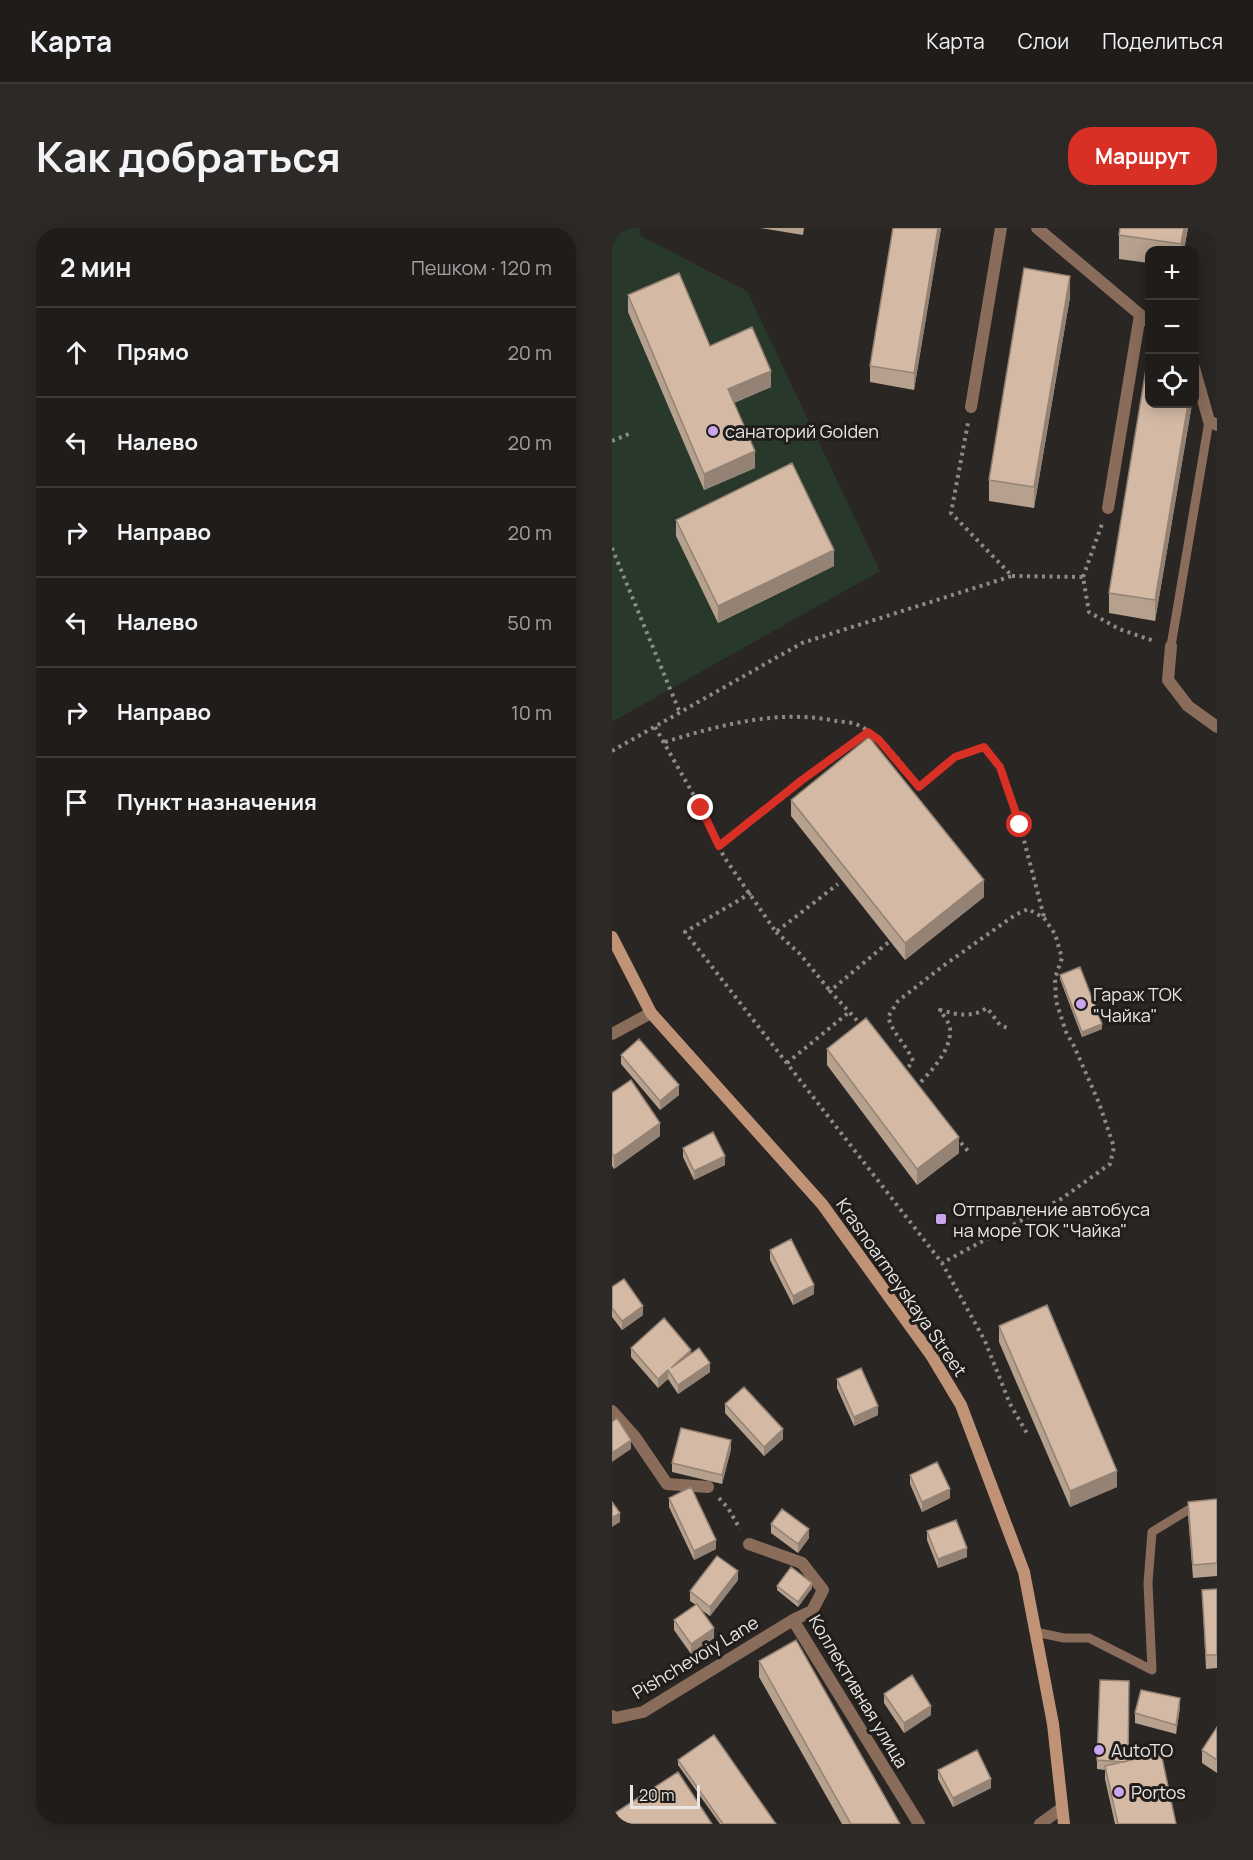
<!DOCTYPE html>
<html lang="ru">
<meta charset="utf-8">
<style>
:root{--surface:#201c1a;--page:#2d2927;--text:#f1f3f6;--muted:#a2a1a2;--line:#3d3a39;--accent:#d93025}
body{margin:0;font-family:Manrope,sans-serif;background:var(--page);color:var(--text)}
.controls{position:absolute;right:18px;top:18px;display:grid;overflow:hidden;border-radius:12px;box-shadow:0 3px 15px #0003}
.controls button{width:54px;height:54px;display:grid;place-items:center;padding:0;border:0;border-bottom:2px solid var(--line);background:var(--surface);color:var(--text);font:30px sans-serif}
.scale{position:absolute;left:18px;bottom:15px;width:70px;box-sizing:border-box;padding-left:6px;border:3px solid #e9e6e4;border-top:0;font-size:16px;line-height:21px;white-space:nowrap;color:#e9e6e4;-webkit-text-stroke:4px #201d1a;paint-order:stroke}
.stop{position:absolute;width:18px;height:18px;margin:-14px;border:4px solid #d93025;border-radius:50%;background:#fff}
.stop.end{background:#d93025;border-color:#fff;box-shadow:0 2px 6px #0008}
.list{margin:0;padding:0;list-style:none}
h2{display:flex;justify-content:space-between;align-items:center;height:78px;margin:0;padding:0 24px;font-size:26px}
h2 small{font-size:20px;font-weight:400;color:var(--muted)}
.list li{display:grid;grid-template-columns:39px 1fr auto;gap:18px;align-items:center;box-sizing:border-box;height:90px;padding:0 24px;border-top:2px solid var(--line)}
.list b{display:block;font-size:22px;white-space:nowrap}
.list em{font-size:20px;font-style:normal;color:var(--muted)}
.icon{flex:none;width:33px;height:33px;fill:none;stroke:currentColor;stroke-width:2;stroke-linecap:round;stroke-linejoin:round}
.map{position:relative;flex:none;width:605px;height:1596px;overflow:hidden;border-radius:24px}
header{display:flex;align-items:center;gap:36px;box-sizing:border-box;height:84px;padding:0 30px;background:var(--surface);border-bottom:2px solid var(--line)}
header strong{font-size:28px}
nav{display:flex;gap:33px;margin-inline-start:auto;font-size:21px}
.intro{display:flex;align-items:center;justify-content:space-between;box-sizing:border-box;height:144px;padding:0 36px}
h1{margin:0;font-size:42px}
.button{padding:15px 27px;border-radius:24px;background:var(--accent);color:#fff;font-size:21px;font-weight:700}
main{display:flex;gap:36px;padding:0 36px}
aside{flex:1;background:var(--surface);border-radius:24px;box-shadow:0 3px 15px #0003}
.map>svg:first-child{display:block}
.green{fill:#28382a}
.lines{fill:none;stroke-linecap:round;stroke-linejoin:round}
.path{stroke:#8d8a87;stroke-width:4;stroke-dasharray:3 4.5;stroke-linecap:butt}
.lane{stroke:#896c5a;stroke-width:9}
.street{stroke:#896c5a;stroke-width:12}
.secondary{stroke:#c19376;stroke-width:12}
.wall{fill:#b6a08e}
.shaded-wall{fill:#948274}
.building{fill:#d4baa5;stroke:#948274;stroke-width:1.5}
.route{stroke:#d93025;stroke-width:8}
.poi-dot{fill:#c9a5ee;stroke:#201d1a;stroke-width:2}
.labels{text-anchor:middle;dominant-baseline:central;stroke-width:6;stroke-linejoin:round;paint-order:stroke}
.poi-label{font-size:18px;fill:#e9e6e4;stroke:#201d1a;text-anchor:start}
.street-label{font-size:18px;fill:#e9e6e4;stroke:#201d1a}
</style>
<header>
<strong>Карта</strong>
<nav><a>Карта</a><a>Слои</a><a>Поделиться</a></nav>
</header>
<div class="intro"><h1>Как добраться</h1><a class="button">Маршрут</a></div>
<main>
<aside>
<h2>2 мин<small>Пешком · 120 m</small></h2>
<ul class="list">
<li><svg class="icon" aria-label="ahead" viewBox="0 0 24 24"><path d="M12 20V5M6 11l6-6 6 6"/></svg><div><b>Прямо</b></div><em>20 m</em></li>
<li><svg class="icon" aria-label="left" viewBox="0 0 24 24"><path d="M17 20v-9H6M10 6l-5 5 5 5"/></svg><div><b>Налево</b></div><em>20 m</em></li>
<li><svg class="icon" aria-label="right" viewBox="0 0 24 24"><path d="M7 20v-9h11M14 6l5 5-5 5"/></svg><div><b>Направо</b></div><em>20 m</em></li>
<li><svg class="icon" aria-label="left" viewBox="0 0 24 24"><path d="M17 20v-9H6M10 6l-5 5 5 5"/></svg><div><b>Налево</b></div><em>50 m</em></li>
<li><svg class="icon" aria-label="right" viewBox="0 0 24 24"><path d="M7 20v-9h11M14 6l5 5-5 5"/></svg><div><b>Направо</b></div><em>10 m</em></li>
<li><svg class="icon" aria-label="arrive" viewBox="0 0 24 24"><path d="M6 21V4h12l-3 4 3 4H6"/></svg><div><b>Пункт назначения</b></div></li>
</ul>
</aside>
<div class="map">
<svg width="605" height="1596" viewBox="0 0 605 1596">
<rect width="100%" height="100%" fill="#2a2623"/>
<path class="green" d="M0,0H28L29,8L135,63L268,343L0,494Z"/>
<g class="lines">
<path class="path" d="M0,213L19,205
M0,320L68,485
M400,348L471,349L477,384L507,401L542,413
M471,349L490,296
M43,499L89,580L112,629L164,704L226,656
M53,514C108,497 166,481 224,493C231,494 240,494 246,497C272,509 291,537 307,559L343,529L371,519L388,539L408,597L432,689
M0,523L190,415L400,348L339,285L356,195
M107,618L190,552L256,504
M139,665L73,704L330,1035L373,1113L398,1176L416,1207
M164,704L188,726L219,764
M250,798L218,763L278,713
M175,835L236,785L235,783
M292,845L301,833C294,816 281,806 276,789L286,773L331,738L403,687L416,681L432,690L443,706L450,730L443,750L444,773L454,804L462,818L487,875L502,919L498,936L449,971L330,1035
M304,859C318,844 340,823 338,800C337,794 331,787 328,782C346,787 359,790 375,780L388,797L398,801
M344,909L356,923
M107,1270L116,1280L128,1301"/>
<path class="lane" d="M559,418L597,193
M423,1404L452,1410H477L540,1442L536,1355L540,1304L576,1282"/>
<path class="street" d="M425,0L538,95
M582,140L597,193L605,197
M359,179L389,0
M496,280L528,87
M559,418L556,452L576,478L605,499
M0,806L39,785
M0,1183L23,1209L55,1256L96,1259
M181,1392L307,1596
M0,1488L3,1490L31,1484L181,1392L200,1383L211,1362L190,1335L137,1316
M428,1596L450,1580"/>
<path class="secondary" d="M0,709L39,785L210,976L319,1127L349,1177L412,1344L441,1496L452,1596"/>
</g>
<path class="wall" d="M148,0H192L191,7Z
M329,0L302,162L258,154V138Z
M576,0L572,22H537V35L507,31V7Z
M16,67L98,118L159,159L122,175L143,240L92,262L16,84Z
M458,69L422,280L377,273V252Z
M537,176H580L543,393L497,385V365Z
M64,292L222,338L106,395L64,308Z
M179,572L372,669L293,732L179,588Z
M448,747L490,801L470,809L448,751Z
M215,821L347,925L305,957L215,837Z
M9,827L67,867L48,882L9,836Z
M0,865L48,908L2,941L0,938Z
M71,920L113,937L82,952L71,929Z
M158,1022L202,1066L181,1077L158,1032Z
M0,1059L31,1087L10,1102L0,1089Z
M387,1098L505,1259L458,1279L387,1114Z
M19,1120L79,1126L98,1144L66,1166L56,1151L46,1160L19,1129Z
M225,1151L266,1187L242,1198L225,1160Z
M113,1176L171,1211L152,1228L113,1185Z
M119,1221L110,1256L60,1244V1235Z
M298,1247L338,1270L310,1284L298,1256Z
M57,1270L104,1321L82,1332L57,1279Z
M605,1271V1348L581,1350L576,1287V1274Z
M159,1296L197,1310L186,1325L159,1305Z
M315,1303L355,1329L326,1340L315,1312Z
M126,1352L98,1388L88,1381L102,1410L79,1426L62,1402V1392L84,1377L78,1373V1363Z
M165,1358L200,1360L186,1379L165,1362Z
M605,1361V1440L594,1441L590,1362Z
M147,1433L288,1596H230L147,1449Z
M272,1466L319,1487L292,1505L272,1475Z
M568,1479L564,1506L523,1495V1485Z
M605,1499V1545L590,1535V1522Z
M66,1532L164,1596H108L66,1537Z
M485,1532L516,1533L564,1596H503L493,1551V1542L485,1541Z
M326,1542L379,1560L341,1579L326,1551Z
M0,1587L100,1596H3L0,1592Z"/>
<path class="shaded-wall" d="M326,0H329L302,162V145Z
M572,0H576L572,22H569Z
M458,48V69L422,280V259Z
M159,143V159L116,177V161Z
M576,176H580L543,393V372Z
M143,223V240L92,262V246Z
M222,322V338L106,395V378Z
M372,652V669L293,732V715Z
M490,796V801L470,809V804Z
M67,857V867L48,882V873Z
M48,895V908L2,941V928Z
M347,909V925L305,957V941Z
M113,928V937L82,952V943Z
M202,1057V1066L181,1077V1068Z
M31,1078V1087L10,1102V1093Z
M79,1122V1131L59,1140Z
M98,1135V1144L66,1166V1157Z
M56,1142V1151L46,1160V1151Z
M266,1178V1187L242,1198V1189Z
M171,1201V1211L152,1228V1219Z
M19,1212V1221L0,1234V1225Z
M119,1212V1221L110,1256V1247Z
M505,1243V1259L458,1279V1263Z
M338,1261V1270L310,1284V1274Z
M8,1285V1294L0,1299V1290Z
M197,1301V1310L186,1325V1316Z
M104,1312V1321L82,1332V1323Z
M355,1320V1329L326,1340V1331Z
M126,1343V1352L98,1388V1379Z
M200,1355V1360L186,1379V1374Z
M102,1400V1410L79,1426V1416Z
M568,1470V1479L564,1506V1497Z
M319,1478V1487L292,1505V1495Z
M379,1551V1560L341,1579V1570Z"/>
<path class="building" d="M281,0H326L302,145L258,138Z
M508,0H572L569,16L507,7Z
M412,40L458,48L422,259L377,252Z
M67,45L98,118L140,99L159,143L116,161L143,223L92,246L16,67Z
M535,135L537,136V176H576L543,372L497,365Z
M180,235L222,322L106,378L64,292Z
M257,509L372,652L293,715L179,572Z
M468,739L490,796L470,804L448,747Z
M254,790L347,909L305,941L215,821Z
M27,811L67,857L48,873L9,827Z
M19,852L48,895L2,928L0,925V865Z
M101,904L113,928L82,943L71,920Z
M179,1011L202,1057L181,1068L158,1022Z
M12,1051L31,1078L10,1093L0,1080V1059Z
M435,1077L505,1243L458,1263L387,1098Z
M52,1090L79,1122L59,1140L87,1120L98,1135L66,1157L56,1142L46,1151L19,1120Z
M249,1140L266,1178L242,1189L225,1151Z
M132,1159L171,1201L152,1219L113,1176Z
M5,1190L19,1212L0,1225V1194Z
M69,1200L119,1212L110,1247L60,1235Z
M325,1234L338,1261L310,1274L298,1247Z
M79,1259L104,1312L82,1323L57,1270Z
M605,1271V1335L581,1337L576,1274Z
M0,1274L8,1285L0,1290Z
M170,1281L197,1301L186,1316L159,1296Z
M344,1292L355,1320L326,1331L315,1303Z
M105,1328L126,1343L98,1379L78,1363Z
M179,1339L200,1355L186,1374L165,1358Z
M605,1361V1427H594L590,1362Z
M85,1376L102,1400L79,1416L62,1392Z
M184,1412L288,1596H239L147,1433Z
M300,1447L319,1478L292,1495L272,1466Z
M488,1452L517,1453L516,1533L512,1534L485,1532Z
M529,1462L568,1470L564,1497L523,1485Z
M605,1499V1532L590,1522Z
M102,1507L164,1596H111L66,1532Z
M365,1522L379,1551L341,1570L326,1542Z
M549,1525L564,1596H506L493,1538Z
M66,1544L100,1596H6L0,1587Z"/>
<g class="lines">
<path class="route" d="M89,580L107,618L190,552L256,504L267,512L307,559L343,529L372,519L388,539L408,597"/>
</g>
<g class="poi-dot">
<circle cx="101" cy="203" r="6"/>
<circle cx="469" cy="776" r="6"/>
<rect x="323" y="985" width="12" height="12" rx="3"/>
<circle cx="487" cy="1522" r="6"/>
<circle cx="507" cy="1564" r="6"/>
</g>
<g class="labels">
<g class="poi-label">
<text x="113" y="203">санаторий Golden</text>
<text x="481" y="766">Гараж ТОК<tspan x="481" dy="21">"Чайка"</tspan></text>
<text x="341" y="981">Отправление автобуса<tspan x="341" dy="21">на море ТОК "Чайка"</tspan></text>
<text x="499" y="1522">AutoTO</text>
<text x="519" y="1564">Portos</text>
</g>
<g class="street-label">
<text transform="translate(290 1059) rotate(55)">Krasnoarmeyskaya Street</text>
<text transform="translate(83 1429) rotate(-31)">Pishchevoiy Lane</text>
<text transform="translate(247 1463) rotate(59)">Коллективная улица</text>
</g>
</g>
</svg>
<div class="controls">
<button>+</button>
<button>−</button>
<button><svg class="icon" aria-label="locate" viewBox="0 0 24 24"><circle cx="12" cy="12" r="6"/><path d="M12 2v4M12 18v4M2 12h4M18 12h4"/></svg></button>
</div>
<div class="scale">20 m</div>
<div class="stop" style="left:408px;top:597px"></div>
<div class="stop end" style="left:89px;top:580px"></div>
</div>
</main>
